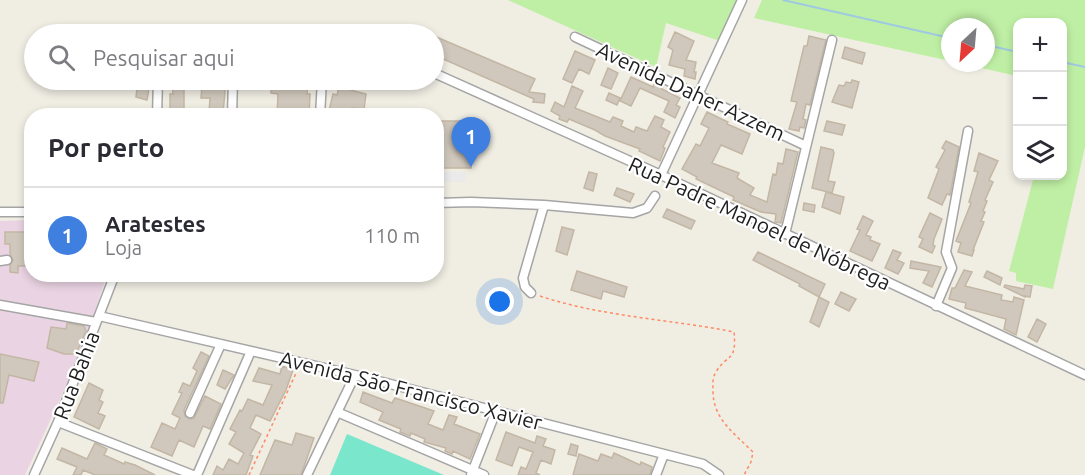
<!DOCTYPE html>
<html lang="pt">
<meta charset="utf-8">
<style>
:root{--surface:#fff;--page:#f7f7f7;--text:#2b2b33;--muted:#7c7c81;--line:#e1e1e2;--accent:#ea580c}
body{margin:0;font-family:Ubuntu,sans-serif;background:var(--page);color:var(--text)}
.controls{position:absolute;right:18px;top:18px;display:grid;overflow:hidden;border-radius:12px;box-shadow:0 3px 9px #0003}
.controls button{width:54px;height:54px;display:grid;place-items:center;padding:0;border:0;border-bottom:2px solid var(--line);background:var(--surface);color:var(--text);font:30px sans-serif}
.compass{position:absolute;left:941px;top:18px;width:54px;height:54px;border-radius:50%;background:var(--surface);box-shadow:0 3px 9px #0003;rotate:206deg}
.you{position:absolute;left:500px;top:302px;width:21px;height:21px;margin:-15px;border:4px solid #fff;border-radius:50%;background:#1a73e8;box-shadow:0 0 0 9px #1a73e833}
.badge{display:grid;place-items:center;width:39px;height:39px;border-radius:50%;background:var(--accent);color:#fff;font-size:20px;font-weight:700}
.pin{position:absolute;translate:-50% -50px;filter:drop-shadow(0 2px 3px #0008)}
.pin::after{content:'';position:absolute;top:32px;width:21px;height:18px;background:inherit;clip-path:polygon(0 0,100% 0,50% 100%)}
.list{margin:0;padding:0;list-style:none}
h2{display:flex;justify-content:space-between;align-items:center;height:78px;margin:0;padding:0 24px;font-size:26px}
h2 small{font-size:20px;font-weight:400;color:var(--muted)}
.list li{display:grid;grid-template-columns:39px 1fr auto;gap:18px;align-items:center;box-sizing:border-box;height:96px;padding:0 24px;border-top:2px solid var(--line)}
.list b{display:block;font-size:22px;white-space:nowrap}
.list p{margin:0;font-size:20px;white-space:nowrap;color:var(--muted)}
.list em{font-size:20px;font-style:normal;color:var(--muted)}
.icon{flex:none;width:33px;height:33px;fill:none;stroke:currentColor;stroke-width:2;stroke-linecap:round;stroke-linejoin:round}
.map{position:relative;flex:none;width:1085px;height:475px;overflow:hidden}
.search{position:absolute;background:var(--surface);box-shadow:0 3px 9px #0003;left:24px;top:24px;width:420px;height:66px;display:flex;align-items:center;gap:15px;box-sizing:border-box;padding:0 21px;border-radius:33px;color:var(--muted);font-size:22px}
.panel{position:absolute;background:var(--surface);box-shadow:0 3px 9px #0003;left:24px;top:108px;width:420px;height:174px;border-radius:24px}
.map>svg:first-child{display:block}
.industrial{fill:#ead4e3}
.grass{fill:#bfefa4}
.pitch{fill:#7ae6cb}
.parking{fill:#eaeaea}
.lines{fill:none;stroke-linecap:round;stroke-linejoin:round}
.stream{stroke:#9fc9e2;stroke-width:2}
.building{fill:#d0c8bc;stroke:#c3b6a4;stroke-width:1.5}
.minor-casing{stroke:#a5a5a5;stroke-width:11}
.path{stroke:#ff8a65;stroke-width:1.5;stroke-dasharray:3 3;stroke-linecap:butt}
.minor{stroke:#fff;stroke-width:8}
.labels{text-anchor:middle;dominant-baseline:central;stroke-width:4.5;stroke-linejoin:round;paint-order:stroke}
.street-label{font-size:21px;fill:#1e1e1e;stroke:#fff}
</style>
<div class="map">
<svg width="1085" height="475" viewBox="0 0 1085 475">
<rect width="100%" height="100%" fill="#f0ede3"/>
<path class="industrial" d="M31,220L32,274L107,275L79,358L25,475H0V221Z"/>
<path class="grass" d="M508,0H739L720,41L666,23L656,67Z
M762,0H1085V147L1053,289L1016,281V273L1009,271L1034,176H1062V22H1018L1017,76L959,63H986V27H950V61L754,18Z"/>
<path class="pitch" d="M347,434L444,475H330Z"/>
<path class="parking" d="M437,172H466V182H437Z"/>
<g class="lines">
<path class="stream" d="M783,0L950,38
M986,45L1018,52
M1062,62L1085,67"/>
</g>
<path class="building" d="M675,32L694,41L686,60L696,62L694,72H696L695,79L684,76L685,69L669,65L673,50L668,47Z
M434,36L535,79L529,92L545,94L544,103L533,102L534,99L434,55Z
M809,36L826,40L810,105L806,104L803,119L806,120L804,128L800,127L799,131L789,129L797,102L791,101L804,46H807Z
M845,47L865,53L862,64L842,58Z
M575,51L595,60L589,74L579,69L572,83L563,79Z
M608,68L618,73L611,89L601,85Z
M631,77L653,87L655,82L663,86L662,89L680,98L676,105L680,107L675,118L664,112L669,101L640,88L631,106L620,101Z
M138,80H152L151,88H149L147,100L136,97Z
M172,80H199V86L184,85V109H188V116H170V94H173Z
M216,80H226L223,114L209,113L210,98H201L202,85L216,86Z
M289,80H308L307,94H310L309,116H277L278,94L271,93V85L289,86Z
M852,80L859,82L852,108L832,102L839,85L844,86L846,82L851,83Z
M572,86L583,91L575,108L610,122L613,117L623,121L621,126L634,132L636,127L647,131L655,116L664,120L661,127L670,132L663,147L665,148L660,161L639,151L640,149L605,136L595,130L569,119L567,122L559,119L560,116L551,111L555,102L564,107Z
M339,87L366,94L364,109L352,108L351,116L328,115L333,94L337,95Z
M609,93L620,98L617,105L606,100Z
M707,112L728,122L727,124L750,134L742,154L721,145L712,163L739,173L737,178L754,188L750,195L767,202L773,174L776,175L778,163L783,164L786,149L798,152L781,223L775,222L776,214L761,212L733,200L734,197L696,179L697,177L682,169L696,144L700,146L709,128L701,124Z
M441,121H471V168H441Z
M827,121L845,125L842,135L824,131Z
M946,141L959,147L950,195L947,194L942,205L928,198L939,169L936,167L945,150L942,148Z
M821,147L833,150L834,153L828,181L835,182L832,193L812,188Z
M979,153L998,161L989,180L993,182L985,200L987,201L983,211L985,212L981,221L984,222L973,250H974L972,256L958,252L961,243L956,241L971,203L969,202L978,172L974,171Z
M589,172L597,174L593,191L584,188Z
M617,188L634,194L630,202L614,195Z
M826,192L844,197L840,214L822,207Z
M804,203L815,205L814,212L803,210Z
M667,209L695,221L691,229L663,217Z
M930,213L942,219L934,239L933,245L935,246L932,253L919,247L923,239L919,237Z
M863,216L873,221L866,235L871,237L870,240L880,244L872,261L850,251L860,230L857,229Z
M562,227L574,230L567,255L556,251Z
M5,232H29V245H27L26,266H18V273L10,272V265L13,260L10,254V244H5Z
M893,250L901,253L897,260L904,263L898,274L885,268Z
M758,252L825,284L819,297L799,286L800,284L753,260Z
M911,261L941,267L932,287L923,283L929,271L910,268Z
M964,270L972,272L965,286L1002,295L1001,300L1013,302L1014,297L1024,300L1016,335L1004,329L1006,319L965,308L966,303L949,299L952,288H955Z
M577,271L627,287L624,297L603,291L601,299L571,290Z
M987,271L1002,278L1000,285L984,277Z
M1005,285L1024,289L1025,285L1032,286L1030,297L1025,296V297L1004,287Z
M841,292L856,299L849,311L835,304Z
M819,297L829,302L819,327L810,322Z
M1037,319L1046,324L1037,342L1028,337Z
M67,323L84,326L86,331L76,354H64L47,348L51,327L66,329Z
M201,352L209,356L184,410L185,416L190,419L194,418L205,396L221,404L210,429L203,426L194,447L179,440L172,456L151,447L162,423L175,429L180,418L172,414L182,393L179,392L183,383L190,386L197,371L193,368Z
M0,354L39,362L34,381L9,375L3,403H0Z
M282,366L293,370L286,390L270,421L256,415L250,428L261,434L250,455L253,456L246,475H213L217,466L223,470L229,459L238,464L244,453L229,444L236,432L230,429L240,410L242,411L248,399L263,405L272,385L253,381L259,368L280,374Z
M223,370L234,375L225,389L217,385Z
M89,383L103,390L99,400L103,402L98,413L105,416L99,429L74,417Z
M363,392L392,403L395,398L434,411L428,424L443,430L449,415L457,417L454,424L480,434L470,459L453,451L452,454L445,451L446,448L424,442L425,439L411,433L410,436L400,432L401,429L379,420L383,412L360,402Z
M506,432L535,443L537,436L546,439L543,446L555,450L551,464L541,460L536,473L540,475H518L521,467L526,469L533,452L519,447L512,466L496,460Z
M296,433L314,438L301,475H260L275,440L292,445Z
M95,443L107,449L104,455L124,464L125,462L135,465L155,475H95L83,470L81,475H73L77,467L57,459L62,448L87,459Z
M571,444L578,446L576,456L568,454Z
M614,453L640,465L641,462L652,467L650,475H573L579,454L598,461L601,454L612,458Z"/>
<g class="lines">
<g class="minor-casing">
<path id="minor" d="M159,34V32
M575,37L806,146
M434,73L661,175L1085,375
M157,116L158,80
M232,116L233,80
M320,116L322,80
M661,175L742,0
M436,203L471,202L544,205L633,213L647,208L655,196
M0,212H32
M785,234L832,40
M0,261L7,260
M531,293L525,287L523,278L544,205
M0,305L96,322
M936,306L952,268L946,252L968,131
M99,316L355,375L703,464L719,475
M337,412L484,475
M190,413L221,344
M58,422L193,475
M34,475L58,422L115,274
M197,475L251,351
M307,475L355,375
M471,475L496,411
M656,475L664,454"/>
</g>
<path class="path" d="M540,296C603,317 669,319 734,332C737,363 727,353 716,372C712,378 713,385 713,391C713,419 734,433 753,452L751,462L744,475
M249,475L297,371"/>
<use href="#minor" class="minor"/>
</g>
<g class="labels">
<g class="street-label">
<text transform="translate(691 91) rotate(25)">Avenida Daher Azzem</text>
<text transform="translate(760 223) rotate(25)">Rua Padre Manoel de Nóbrega</text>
<text transform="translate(76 375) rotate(-69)">Rua Bahia</text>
<text transform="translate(411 390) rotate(14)">Avenida São Francisco Xavier</text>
</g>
</g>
</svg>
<div class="controls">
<button>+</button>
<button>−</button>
<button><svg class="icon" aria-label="layers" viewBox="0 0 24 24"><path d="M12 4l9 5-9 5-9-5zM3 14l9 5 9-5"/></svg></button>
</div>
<svg class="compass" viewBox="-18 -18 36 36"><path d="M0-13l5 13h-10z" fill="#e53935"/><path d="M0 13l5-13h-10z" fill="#7c7c81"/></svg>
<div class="you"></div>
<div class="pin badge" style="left:471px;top:167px;background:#3f7fe0">1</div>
<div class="search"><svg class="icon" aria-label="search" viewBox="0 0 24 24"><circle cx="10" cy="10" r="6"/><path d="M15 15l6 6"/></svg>Pesquisar aqui</div>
<section class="panel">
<h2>Por perto<small></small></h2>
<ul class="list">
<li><span class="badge" style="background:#3f7fe0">1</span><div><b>Aratestes</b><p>Loja</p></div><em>110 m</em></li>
</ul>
</section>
</div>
